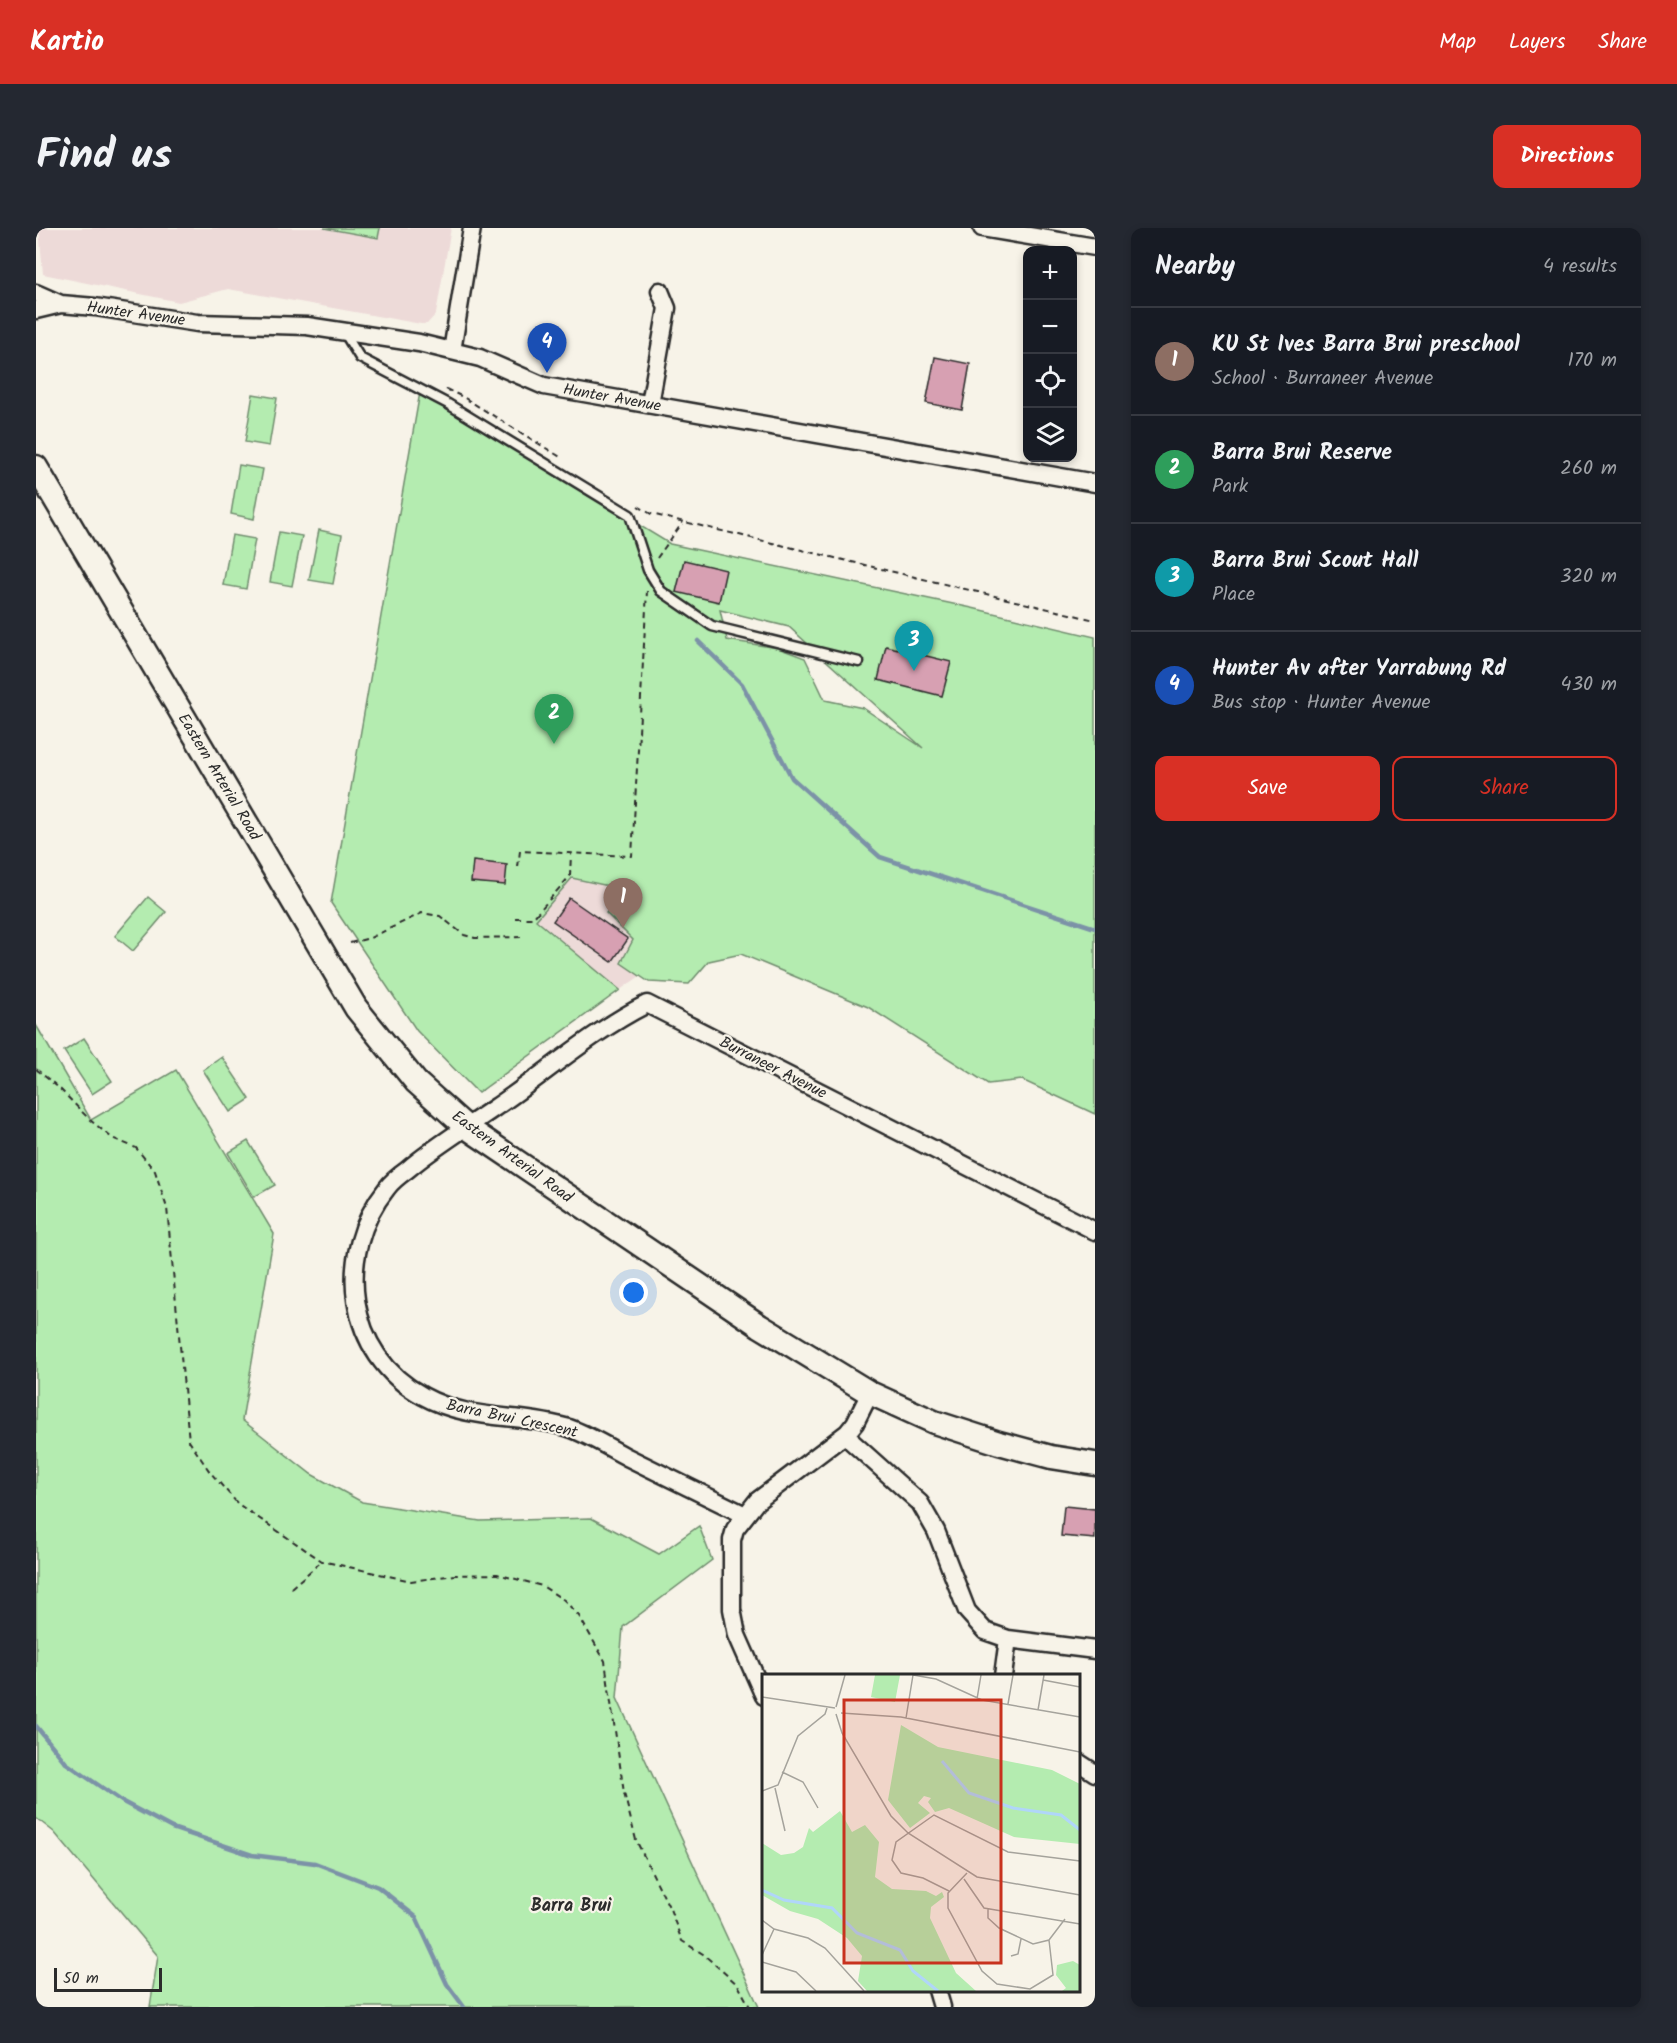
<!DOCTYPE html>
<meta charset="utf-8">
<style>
:root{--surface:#171b24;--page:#242831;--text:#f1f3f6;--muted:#9ea1a6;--line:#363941;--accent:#d93025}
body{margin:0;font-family:Kalam,sans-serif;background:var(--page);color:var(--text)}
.controls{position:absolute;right:18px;top:18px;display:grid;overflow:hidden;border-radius:12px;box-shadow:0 3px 9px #0003}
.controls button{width:54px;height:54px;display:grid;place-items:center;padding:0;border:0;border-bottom:2px solid var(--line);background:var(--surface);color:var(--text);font:30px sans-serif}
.scale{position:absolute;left:18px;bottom:15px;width:108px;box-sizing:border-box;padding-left:6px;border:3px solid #2b2b2b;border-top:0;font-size:16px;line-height:21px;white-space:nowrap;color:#2b2b2b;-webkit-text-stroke:4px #f7f3e8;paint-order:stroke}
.you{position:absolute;left:598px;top:1065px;width:21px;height:21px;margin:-15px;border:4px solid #fff;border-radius:50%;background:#1a73e8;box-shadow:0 0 0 9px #1a73e833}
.badge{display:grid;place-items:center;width:39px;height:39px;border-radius:50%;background:var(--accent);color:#fff;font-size:20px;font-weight:700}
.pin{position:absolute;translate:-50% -50px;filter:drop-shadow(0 2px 3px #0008)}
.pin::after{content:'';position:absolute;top:32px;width:21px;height:18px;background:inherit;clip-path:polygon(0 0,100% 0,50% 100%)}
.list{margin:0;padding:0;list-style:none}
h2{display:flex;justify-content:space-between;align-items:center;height:78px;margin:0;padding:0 24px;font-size:26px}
h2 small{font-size:20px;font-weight:400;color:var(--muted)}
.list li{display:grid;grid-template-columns:39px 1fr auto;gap:18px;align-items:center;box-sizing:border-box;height:108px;padding:0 24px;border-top:2px solid var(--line)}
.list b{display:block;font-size:22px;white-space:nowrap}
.list p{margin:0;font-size:20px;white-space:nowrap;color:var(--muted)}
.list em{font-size:20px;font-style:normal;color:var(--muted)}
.actions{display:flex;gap:12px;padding:18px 24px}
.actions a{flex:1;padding:14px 0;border:2px solid var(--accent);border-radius:12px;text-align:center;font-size:21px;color:var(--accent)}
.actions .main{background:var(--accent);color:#fff}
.icon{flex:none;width:33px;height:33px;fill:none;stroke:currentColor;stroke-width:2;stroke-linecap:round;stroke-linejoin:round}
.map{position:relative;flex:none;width:1059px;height:1779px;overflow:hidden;border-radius:12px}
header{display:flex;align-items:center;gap:36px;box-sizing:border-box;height:84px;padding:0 30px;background:var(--accent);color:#fff}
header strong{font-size:28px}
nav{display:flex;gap:33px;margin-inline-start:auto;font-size:21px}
.intro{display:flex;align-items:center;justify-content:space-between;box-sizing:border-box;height:144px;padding:0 36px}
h1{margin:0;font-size:42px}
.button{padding:15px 27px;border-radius:12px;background:var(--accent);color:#fff;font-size:21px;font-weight:700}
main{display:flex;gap:36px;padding:0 36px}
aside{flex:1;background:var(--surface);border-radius:12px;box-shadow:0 3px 9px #0003}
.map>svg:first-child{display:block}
.built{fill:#eddad8}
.green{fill:#b4ecb0;stroke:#708c6e;stroke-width:1.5;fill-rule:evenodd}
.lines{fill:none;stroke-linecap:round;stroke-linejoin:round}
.stream{stroke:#7b92a7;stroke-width:4.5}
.building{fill:#d7a0b2;stroke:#2b2b2b;stroke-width:1.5}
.service-casing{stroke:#2b2b2b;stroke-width:13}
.minor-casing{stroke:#2b2b2b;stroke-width:21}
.secondary-casing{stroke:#2b2b2b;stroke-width:27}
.path{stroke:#2b2b2b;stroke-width:2;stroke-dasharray:6 4.5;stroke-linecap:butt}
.service{stroke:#f7f3e8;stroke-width:8}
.minor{stroke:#f7f3e8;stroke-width:16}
.secondary{stroke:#f7f3e8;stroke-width:22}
.labels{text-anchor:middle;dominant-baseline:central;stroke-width:4.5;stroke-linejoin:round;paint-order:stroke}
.street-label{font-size:16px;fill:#2b2b2b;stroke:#f7f3e8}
.neighbourhood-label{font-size:18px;font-weight:bold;fill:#2b2b2b;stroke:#f7f3e8}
.inset-river{fill:none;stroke:#b0d6f9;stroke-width:3}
.inset-road{fill:none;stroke:#a5a39c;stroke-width:1.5}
.view{fill:#c8321e;fill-opacity:0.15;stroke:#c8321e;stroke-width:3}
.inset-edge{fill:none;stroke:#2b2b2b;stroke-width:3}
</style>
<header>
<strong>Kartio</strong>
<nav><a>Map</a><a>Layers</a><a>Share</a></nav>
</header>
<div class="intro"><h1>Find us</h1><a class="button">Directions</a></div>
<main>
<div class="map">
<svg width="1059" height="1779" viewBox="0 0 1059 1779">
<rect width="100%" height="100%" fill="#f7f3e8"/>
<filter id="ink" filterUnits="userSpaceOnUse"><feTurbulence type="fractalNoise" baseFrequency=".0167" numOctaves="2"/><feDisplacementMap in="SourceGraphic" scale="12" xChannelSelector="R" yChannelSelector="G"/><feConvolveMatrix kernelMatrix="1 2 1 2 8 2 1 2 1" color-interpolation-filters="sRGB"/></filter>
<g filter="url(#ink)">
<path class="built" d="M3,0H415L400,86L391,96H385L192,61L143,74L7,46Z
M535,650L679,680L660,709L584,762L500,692Z"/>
<path class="green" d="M288,0H344L342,10Z
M384,164L634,316L936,380L1059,409V886L986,852L952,856L832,779L705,726L673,733L653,756L613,754L585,735L597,712L570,685L591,662L536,650L500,692L584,762L442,865L381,803L295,675ZM684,382L753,399L887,520L827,480L789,472L769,430L742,420L691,412Z
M217,166L241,170L233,218L209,214Z
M203,237L227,241L218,291L195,286Z
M283,302L306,307L297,356L273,352Z
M243,304L266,308L256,358L234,354Z
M196,307L219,311L210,361L187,357Z
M112,669L130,684L97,723L79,708Z
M0,797L55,892L140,842L238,1006L206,1192L275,1246L326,1274L444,1293L555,1290L623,1326L663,1298L676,1332L587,1399L581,1470L723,1779H114L122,1728L18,1604L0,1590Z
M48,810L76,853L56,866L28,823Z
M186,829L214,871L194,884L167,842Z
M212,913L239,957L218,969L192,925Z"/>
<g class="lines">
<path class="stream" d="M662,413L706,456L756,550L844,629L1059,700
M0,1498L30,1535L87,1574L136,1600L216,1627L279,1635L342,1659L380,1689L411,1756L428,1779"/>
</g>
<path class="building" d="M899,129L934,136L926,182L890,175Z
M648,332L690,342L683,374L640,364Z
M850,418L915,434L906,468L842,452Z
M437,633L471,637L469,657L435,654Z
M533,670L592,711L576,734L517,693Z
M1028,1278L1059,1281V1311L1025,1308Z"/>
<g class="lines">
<g class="service-casing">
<path id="service" d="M308,104L324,130L412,176L594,287L612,342L625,363L676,398L823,434"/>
</g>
<g class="minor-casing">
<path id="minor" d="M946,0L1059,19
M0,65L25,76
M0,82L25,76L59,79L161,95L271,98L383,115L444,130L508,158L1059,255
M416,123L436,0
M614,176L631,80L624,63
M811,1205L816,1214L884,1275L900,1303L931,1383L949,1403L972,1411L1059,1422
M709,1287C670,1268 630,1248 591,1229C572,1219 553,1207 533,1200C485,1185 434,1194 387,1168C310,1127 298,1026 351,960C356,953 364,947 371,942C398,919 428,901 457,881C508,847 555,804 611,776L1059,1003
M967,1448L972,1411
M728,1468L701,1407L696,1381V1312L699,1301L721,1273L811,1205L819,1195L834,1165
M1042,1534L1059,1545
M901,1762L906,1779"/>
</g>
<g class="secondary-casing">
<path id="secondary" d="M0,239L320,780L380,854L430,899L724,1098L834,1165L898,1194L963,1215L1015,1229L1059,1236"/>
</g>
<path class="path" d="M410,161L427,169L526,230
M602,278L615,286L1059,392
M621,330L647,294
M482,639L484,623L596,628L611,363
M479,690H497L534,648L535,626
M314,715L334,710L386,685L404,688L428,707L439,710L485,709
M0,841L23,860L54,892L76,910L100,920L119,943L131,980L153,1213L174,1244L202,1276L286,1333L375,1353L419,1347L461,1346L506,1358L528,1372L543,1388L569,1433L588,1565L600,1612L634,1681L646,1713L667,1726L702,1757L714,1779
M255,1360L286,1333"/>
<use href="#service" class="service"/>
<use href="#minor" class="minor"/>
<use href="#secondary" class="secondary"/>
</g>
</g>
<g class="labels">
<g class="street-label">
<text transform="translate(100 86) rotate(8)">Hunter Avenue</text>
<text transform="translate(576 170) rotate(10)">Hunter Avenue</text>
<text transform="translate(183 549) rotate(59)">Eastern Arterial Road</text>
<text transform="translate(737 840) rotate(27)">Burraneer Avenue</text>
<text transform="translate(476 929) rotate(36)">Eastern Arterial Road</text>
<text transform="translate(476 1191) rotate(12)">Barra Brui Crescent</text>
</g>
<g class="neighbourhood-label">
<text x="535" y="1678">Barra Brui</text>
</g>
</g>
<g transform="translate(726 1446)">
<rect width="318" height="318" fill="#f7f3e8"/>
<path d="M113,1H138L133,28L109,23ZM139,51L176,73L290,96L318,110V170L252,163L187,134L173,138L166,128L169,124L162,122L156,129L168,139L148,154L126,126ZM78,137L90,158L103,151L117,168L113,203L130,215L164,217L174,222L180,218L182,223L169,233L168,244L194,299L214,317H105L96,307L100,282L85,264L56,245L28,237L0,221V169L19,181L32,179L41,173L47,154L51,158ZM311,287L318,291V317H300L304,314L294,301L295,291Z" fill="#b4ecb0"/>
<path class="inset-river" d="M180,87L207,119L251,134L299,141L318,156M0,216L22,226L70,234L95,259L138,276L151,297L176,317"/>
<path class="inset-road" d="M151,1L174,5L220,26L318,43M281,6L318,13M0,23L73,34M215,25L219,1M246,30L251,1M74,33L83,1M276,36L282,1M79,39L139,43L318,78M74,40L80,59L129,142L146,159L215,203L318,221M144,44L151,1M20,98L41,108L56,134M13,114L23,157M0,117L16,111L36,62L63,40L65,34M205,199L186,219V234L220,297L235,310L268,315L291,301L287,266M202,205L222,234L318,250M187,217L161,204L139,199L130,186L134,168L172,141L246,178L318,187M226,235V244L237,254L271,270L287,266L303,245M0,246L12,255L46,264L63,274L102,317M0,281L12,255M249,282L256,280L259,265M0,288L34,298L54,317"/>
<path class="view" d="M82,26H239V289H82Z"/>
<rect width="318" height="318" class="inset-edge"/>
</g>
</svg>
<div class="controls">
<button>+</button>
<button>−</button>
<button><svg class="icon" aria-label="locate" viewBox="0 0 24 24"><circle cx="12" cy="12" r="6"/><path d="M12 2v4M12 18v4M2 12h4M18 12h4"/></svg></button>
<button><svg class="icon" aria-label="layers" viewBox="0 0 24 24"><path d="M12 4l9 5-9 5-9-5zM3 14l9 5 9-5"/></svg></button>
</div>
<div class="scale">50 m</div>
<div class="you"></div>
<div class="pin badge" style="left:587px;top:700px;background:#8d6e63">1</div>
<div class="pin badge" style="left:518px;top:516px;background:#2e9e5b">2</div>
<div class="pin badge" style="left:878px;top:443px;background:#0f9aa8">3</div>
<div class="pin badge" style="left:511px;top:145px;background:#1a4fb4">4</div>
</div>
<aside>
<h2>Nearby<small>4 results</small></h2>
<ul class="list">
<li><span class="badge" style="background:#8d6e63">1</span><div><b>KU St Ives Barra Brui preschool</b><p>School · Burraneer Avenue</p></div><em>170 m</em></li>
<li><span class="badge" style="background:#2e9e5b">2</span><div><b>Barra Brui Reserve</b><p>Park</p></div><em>260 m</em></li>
<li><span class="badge" style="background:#0f9aa8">3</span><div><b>Barra Brui Scout Hall</b><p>Place</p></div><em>320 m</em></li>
<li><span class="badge" style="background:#1a4fb4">4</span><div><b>Hunter Av after Yarrabung Rd</b><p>Bus stop · Hunter Avenue</p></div><em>430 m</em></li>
</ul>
<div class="actions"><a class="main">Save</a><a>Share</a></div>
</aside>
</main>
